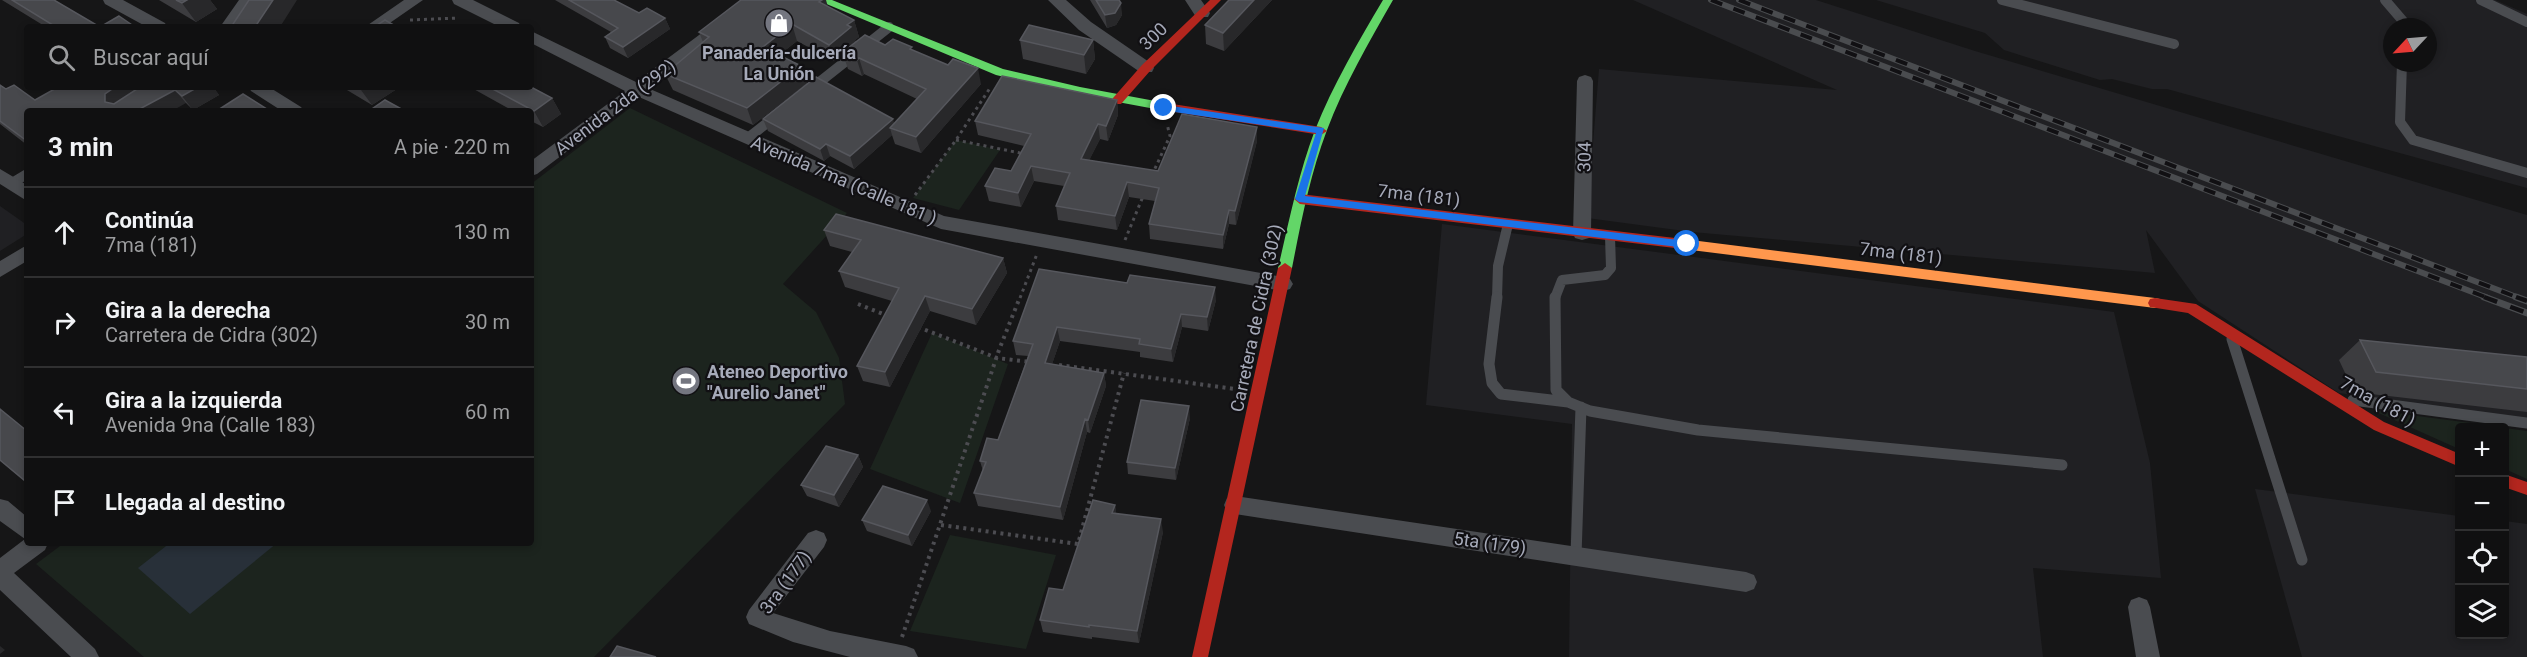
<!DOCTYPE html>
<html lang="es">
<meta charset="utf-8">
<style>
:root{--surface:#101011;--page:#19191a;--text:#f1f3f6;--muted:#9c9d9f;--line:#303031}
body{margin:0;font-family:Roboto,sans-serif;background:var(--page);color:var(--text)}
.controls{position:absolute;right:18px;bottom:18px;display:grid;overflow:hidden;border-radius:6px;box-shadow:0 3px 9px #0003}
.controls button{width:54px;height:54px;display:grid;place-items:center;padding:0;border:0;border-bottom:2px solid var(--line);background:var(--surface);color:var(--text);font:30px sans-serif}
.compass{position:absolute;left:2383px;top:18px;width:54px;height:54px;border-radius:50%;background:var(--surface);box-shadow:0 3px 9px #0003;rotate:244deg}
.stop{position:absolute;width:18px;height:18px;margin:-14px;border:4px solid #1a73e8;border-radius:50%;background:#fff}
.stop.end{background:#1a73e8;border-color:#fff;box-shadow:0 2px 6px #0008}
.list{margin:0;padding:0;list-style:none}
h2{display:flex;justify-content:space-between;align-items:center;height:78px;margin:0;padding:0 24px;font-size:26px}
h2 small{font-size:20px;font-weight:400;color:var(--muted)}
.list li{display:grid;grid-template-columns:39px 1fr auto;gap:18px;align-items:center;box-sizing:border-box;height:90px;padding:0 24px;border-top:2px solid var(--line)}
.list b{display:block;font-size:22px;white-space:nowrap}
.list p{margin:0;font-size:20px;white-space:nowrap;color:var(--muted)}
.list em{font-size:20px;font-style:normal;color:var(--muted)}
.icon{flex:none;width:33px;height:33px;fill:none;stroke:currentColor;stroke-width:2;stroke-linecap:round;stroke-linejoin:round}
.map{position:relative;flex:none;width:2527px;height:657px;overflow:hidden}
.search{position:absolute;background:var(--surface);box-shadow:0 3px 9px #0003;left:24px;top:24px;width:510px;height:66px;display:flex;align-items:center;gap:15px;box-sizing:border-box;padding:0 21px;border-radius:6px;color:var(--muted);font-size:22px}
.panel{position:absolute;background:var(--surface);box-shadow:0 3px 9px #0003;left:24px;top:108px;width:510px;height:438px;border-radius:6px}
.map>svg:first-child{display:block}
.built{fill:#202023;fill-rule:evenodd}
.green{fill:#1c241e}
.water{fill:#283039}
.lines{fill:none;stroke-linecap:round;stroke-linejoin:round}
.path-far1{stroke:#4c4c51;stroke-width:3;stroke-dasharray:3 4;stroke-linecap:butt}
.path{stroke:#4c4c51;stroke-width:4;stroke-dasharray:3 4.5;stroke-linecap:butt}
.lane-far1{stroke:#4a4c50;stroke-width:10}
.lane{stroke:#4a4c50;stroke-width:11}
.street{fill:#4a4c50;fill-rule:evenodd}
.fast{fill:#63d668;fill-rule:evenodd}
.slow{fill:#ff974d;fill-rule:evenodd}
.jam{fill:#b3261e;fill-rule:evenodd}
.rail-far1-casing{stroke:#4a4c4f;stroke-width:6}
.rail-casing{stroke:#4a4c4f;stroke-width:7}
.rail-far1{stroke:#111013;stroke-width:4;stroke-dasharray:12;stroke-linecap:butt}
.rail{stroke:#111013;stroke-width:4.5;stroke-dasharray:14;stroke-linecap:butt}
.wall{fill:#3c3c3f}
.shaded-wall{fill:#28282a}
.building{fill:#47484c;stroke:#56575d;stroke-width:1.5}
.route{fill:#1a73e8}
.labels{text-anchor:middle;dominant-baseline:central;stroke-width:4.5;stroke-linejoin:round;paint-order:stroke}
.street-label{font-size:18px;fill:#a6aab9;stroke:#111013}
.poi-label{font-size:18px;font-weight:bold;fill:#a6aab9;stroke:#111013}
</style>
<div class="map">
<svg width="2527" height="657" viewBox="0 0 2527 657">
<rect width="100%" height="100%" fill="#161617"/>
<path class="built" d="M1633,0H1816L1975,51L2527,215V420L2339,393L2198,301L2146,230L2155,273L1692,232L1587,218L1599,69L1837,90Z
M1876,0H2495L2527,14V188L2167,89H2152L2112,79L2100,80L2004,50L1985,33ZM2392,27H2428V63H2392Z
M0,206L27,225V234L0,251Z
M1442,224L2114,312L2150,463L2161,578L2033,568L2043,657H1569L1572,424L1426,405Z
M2255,489L2459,516L2460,634H2504L2505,521L2527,524V657H2302Z"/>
<path class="green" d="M630,108L847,213L783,284L816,312L839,358L845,404L594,657H144L36,564L64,543H531V184Z
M956,140L1000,150L959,210L913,198Z
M932,333L1008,364L960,503L870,469Z
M2372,410L2501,427L2460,428L2459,449Z
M2505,428L2527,431V479L2505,469Z
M950,535L1056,555L1026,649L910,631Z"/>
<path class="water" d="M170,543H277L190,614L138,568Z"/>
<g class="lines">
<path class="path-far1" d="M410,20L459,18
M956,140L1025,154
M1152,175L1170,136L1167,124
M915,195L956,140L990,88
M1125,240L1144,194
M1020,298L1037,254"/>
<path class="path" d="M858,304L888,316
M918,327L997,358L1030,362
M1059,365L1235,389
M941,525L1078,544L1124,373
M902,637L999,350L1020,297"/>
<path class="lane-far1" d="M2002,0L2174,44
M2385,0L2403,21V27
M2481,0L2527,22
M2402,63L2400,122L2413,140L2527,173
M812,88L889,27
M748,138L776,116
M12,183L27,174
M1497,298L1498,266L1508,224
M1555,298L1562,280L1605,275L1611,268L1610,236"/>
<path class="lane" d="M1497,297L1489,364L1492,383L1501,394L1568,402
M1555,297L1556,390L1568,402L1590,411L1698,430L2062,465
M2232,339L2302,560
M2353,400L2527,423
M1576,556L1581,407"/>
<path class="street" d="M103,0H123L165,23L167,27H147L105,4Z
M239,0H255L236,27H220Z
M404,0H423L384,27H365Z
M452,0H473L519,23L521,27H500L454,4Z
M746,0H764L650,89L944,216L1283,277L1290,279L1293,284L1290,289L1283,291L941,229L639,97L537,174L531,176V161L625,91L531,43V31L636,82Z
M1048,0H1066L1091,22L1152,64L1154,68L1152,72H1140L1079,30Z
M1185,0H1201L1210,13L1208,17H1196Z
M1585,75L1591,77L1593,81L1591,233L1589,238L1582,240L1575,238L1573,233L1577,81L1579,77Z
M249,87H269L301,107L304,111H282L251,91Z
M0,169L27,185V201L0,184Z
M27,245V261L0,277V261Z
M1235,496L1746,572L1754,575L1757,582L1754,589L1746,592L1235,514L1227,512L1224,505L1227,498Z
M0,499L8,501L27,517V543H48L45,550L14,573L95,649L99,657H71L0,590V558L25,539L0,521Z
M816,530L824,533L827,540L824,547L773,613L830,631L906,646L914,649L918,657H850L793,642L749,624L746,617L749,610L808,533Z
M2139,597L2147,600L2150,607L2160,657H2136L2128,607L2131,600Z"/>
<path class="fast" d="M817,0H832L1003,69L1080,87L1166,103L1172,107L1166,111L1080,95L996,75Z
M1383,0H1393C1369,42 1344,85 1327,130C1310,175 1301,222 1292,268L1285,273L1280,272L1278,268C1289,222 1298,175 1315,130C1333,85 1358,42 1383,0Z"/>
<path class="slow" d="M1675,238L2155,298L2160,299L2162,303L2160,307L2155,308L1675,248L1669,243Z"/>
<path class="jam" d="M1210,0H1221L1150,71L1121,104H1113L1111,101L1113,98L1142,65Z
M1166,103L1321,127L1327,131L1321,135L1162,110L1160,107L1162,104Z
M1300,194L1675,238L1681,243L1675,248L1300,204L1294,199Z
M1285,263L1292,268L1208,657H1192L1278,268Z
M2155,298L2196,304L2384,422L2460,454V467L2374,430L2188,313L2150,307L2148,303L2150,299Z
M2504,474L2527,482V495L2504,487Z"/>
<g class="rail-far1-casing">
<path id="rail-far1" d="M1711,0L2488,298
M1739,0L2519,298"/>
</g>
<g class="rail-casing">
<path id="rail" d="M2484,297L2527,313
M2516,297L2527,301"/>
</g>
<use href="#rail-far1" class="rail-far1"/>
<use href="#rail" class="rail"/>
</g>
<path class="wall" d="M2,0H54L100,27H46Z
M159,0H210L217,9L196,22Z
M555,0H614L639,13L665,18L670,29L628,58L610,48L605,37L611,32Z
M1090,0H1119L1122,15L1116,25L1107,28Z
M1229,0H1272L1224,51L1206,44L1205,25Z
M828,7L854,20L859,37L855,40L856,42L885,45L913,51L981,84L921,153L895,144L892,135L854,169L830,156L824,161L768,131L763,119L894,124L917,99L864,74L862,76L848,69L843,54L834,61L797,41L779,55L807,83L753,125L673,90L665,74L703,42L699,32Z
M1020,40H1093L1095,59L1086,74L1023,59Z
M0,85L6,89L35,100L58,87H213L219,95L193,110L186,103L27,111V145L0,124Z
M342,87H400L372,105Z
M470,87H531L552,98L561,114L543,127L531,121V111H513Z
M1117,100L1118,115L1108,141L1100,139L1089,160L1158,171L1257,141L1236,225L1229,224L1223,249L1150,239L1149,224L1155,201L1129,197L1117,230L1058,220L1056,206L1064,186L1034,181L1021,207L989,201L985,186L1011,171L1024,146L978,135L975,121Z
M824,230L1003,258L1007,273L976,325L930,311L890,387L863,381L857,366L892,301L845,287L839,271L852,252L830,246Z
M1039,269L1216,300L1208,331L1182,327L1173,362L1140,357V352L1060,341L1052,364L1104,373L1106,386L1090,433L1087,432L1063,520L978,506L974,493L983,471L980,461L998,440L1028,356L1016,355L1013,341Z
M2360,340L2527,357V412L2354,392L2339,360Z
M1190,418L1176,480L1128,474L1127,462Z
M858,455L863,467L839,507L807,496L801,485Z
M1115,505L1116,513L1163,532L1139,643L1092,637V639L1043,632L1040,620L1063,590Z
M931,511L912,546L867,531L862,520Z"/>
<path class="shaded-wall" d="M187,0H210L217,9L196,22L182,3Z
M273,0H297L280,27H255Z
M822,0H826L830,14L819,2Z
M1254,0H1272L1224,51L1223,33Z
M1121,3L1122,15L1116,25L1107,28L1105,15Z
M665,18L670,29L628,58L623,47Z
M854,20L859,37L855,40L856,44L843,52V54L834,61L829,45L847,25Z
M792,24L797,41L769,63L763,47Z
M1093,40L1095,59L1086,74L1084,55Z
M859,58L864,74L862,76L857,60Z
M801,66L807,83L753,125L747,108Z
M978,68L981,84L921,153L916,137Z
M115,87H147L117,107L105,102V94Z
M198,87H213L219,95L193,110L182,96Z
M364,87H400L372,105L361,90Z
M175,90L186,103L172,111H136Z
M552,98L561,114L543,127L534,111Z
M1117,100L1118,115L1108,141L1106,126Z
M893,119L896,130L890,128L892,135L854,169L850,156Z
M1098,124L1100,139L1083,173L1081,159Z
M1257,127V141L1236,225L1235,211Z
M826,144L830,156L824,161L820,149Z
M1031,166L1034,181L1021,207L1018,193Z
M1127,182L1129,197L1117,230L1115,216Z
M1229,210V224L1223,249V235Z
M1003,258L1007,273L976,325L972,309Z
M1215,287L1216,300L1208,331L1207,317Z
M925,296L930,311L890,387L885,372Z
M1181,314L1182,327L1173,362L1171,349Z
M1057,327L1060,341L1048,376L1045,363Z
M1104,373L1106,386L1090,433L1088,420Z
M1189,406L1190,418L1176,480L1175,468Z
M1085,419L1087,432L1063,520L1060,507Z
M858,455L863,467L839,507L834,495Z
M927,500L931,511L912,546L908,535Z
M1115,505L1117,518L1112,513Z
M1161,519L1163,532L1139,643L1137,631Z
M0,646L5,650L0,654Z"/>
<path class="building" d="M12,0H54L100,27H56Z
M176,0H187L182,3Z
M249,0H273L255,27H231Z
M569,0H614L639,13L647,8L665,18L623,47L605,37L618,28Z
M741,0H822L819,2L854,20L847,25L851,27L829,45L792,24L763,47L801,66L747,108L665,74L709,37L699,32Z
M1096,0H1119L1121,3L1115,13L1105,15Z
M1229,0H1254L1223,33L1205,25Z
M119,16L135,27H100Z
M385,20L397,27H374Z
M1029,25L1093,40L1084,55L1020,40Z
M865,35L885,45L893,39L912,47L910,49L948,65L953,59L978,68L916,137L890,128L926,89L859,58L857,60L843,52Z
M1002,76L1117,100L1106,126L1098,124L1081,159L1158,171L1182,114L1257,127L1235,211L1229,210L1223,235L1149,224L1159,188L1127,182L1115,216L1056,206L1070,173L1031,166L1018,193L985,186L995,168L1011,171L1031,134L975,121Z
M816,77L893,119L850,156L826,144L820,149L763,119Z
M0,85L6,89L14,85L35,100L58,87H115L105,94V102L114,104L140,87H198L182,96L175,90L136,111H27V141L0,121Z
M489,87H531L552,98L534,111Z
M243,94L270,111H220L218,110Z
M385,100L405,111H369Z
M836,214L1003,258L972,309L925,296L885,372L857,366L899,288L839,271L861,240L824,230Z
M1039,269L1127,283L1130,275L1215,287L1207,317L1181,314L1171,349L1139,344L1140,339L1057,327L1045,363L1104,373L1088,420L1085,419L1060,507L974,493L986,462L980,461L987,438L998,440L1033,344L1013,341Z
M2360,340L2527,357V389L2376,372Z
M1141,400L1189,406L1175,468L1127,462Z
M0,409L27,431V478L24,480L0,460Z
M826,446L858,455L834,495L801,485Z
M883,486L927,500L908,535L862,520Z
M1093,500L1115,505L1112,513L1161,519L1137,631L1089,625V627L1040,620L1049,588L1063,590Z
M617,646L656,657H610Z"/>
<path class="route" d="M1164,105L1324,128L1305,196L1687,241L1692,244L1687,248L1299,202L1295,199L1316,133L1161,110V106Z"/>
<defs>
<g id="shop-disc" transform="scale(1.5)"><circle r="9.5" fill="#747680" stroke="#111013"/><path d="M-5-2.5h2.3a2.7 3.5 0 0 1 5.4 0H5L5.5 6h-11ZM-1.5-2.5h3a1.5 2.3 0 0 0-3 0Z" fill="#fff"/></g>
<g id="stadium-disc" transform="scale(1.5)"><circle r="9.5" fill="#747680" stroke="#111013"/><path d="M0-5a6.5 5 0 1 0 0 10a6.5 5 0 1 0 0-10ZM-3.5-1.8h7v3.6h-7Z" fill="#fff"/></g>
</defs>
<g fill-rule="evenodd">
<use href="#shop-disc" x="779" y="23"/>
<use href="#stadium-disc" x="686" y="381"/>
</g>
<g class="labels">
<g class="street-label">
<text transform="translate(1153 36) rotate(-44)">300</text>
<text transform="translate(615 107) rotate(-37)">Avenida 2da (292)</text>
<text transform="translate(1584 157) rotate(-89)">304</text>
<text transform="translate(844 180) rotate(23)">Avenida 7ma (Calle 181 )</text>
<text transform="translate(1419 195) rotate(7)">7ma (181)</text>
<text transform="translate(1901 253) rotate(7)">7ma (181)</text>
<text transform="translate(1256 318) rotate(-78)">Carretera de Cidra (302)</text>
<text transform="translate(2378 401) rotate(29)">7ma (181)</text>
<text transform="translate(1490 543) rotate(8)">5ta (179)</text>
<text transform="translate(785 582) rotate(-54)">3ra (177)</text>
</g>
<g class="poi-label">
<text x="779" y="52">Panadería-dulcería<tspan x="779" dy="21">La Unión</tspan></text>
<text x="707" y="371" text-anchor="start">Ateneo Deportivo<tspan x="707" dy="21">"Aurelio Janet"</tspan></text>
</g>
</g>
</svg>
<div class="controls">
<button>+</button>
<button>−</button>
<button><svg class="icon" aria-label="locate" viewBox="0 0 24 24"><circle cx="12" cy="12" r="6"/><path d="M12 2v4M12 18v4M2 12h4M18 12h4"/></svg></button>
<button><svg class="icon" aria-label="layers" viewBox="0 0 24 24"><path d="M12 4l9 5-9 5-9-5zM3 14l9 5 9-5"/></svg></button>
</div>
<svg class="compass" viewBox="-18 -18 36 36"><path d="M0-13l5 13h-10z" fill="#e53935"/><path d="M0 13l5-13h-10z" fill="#9c9d9f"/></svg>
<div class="stop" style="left:1687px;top:244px"></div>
<div class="stop end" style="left:1164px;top:108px"></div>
<div class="search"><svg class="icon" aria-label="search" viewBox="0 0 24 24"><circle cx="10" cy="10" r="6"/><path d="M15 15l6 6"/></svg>Buscar aquí</div>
<section class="panel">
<h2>3 min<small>A pie · 220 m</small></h2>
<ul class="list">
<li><svg class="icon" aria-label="ahead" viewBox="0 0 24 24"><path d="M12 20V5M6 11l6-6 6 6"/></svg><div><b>Continúa</b><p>7ma (181)</p></div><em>130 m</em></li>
<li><svg class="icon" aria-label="right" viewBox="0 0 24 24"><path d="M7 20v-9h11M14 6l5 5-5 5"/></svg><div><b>Gira a la derecha</b><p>Carretera de Cidra (302)</p></div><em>30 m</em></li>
<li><svg class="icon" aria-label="left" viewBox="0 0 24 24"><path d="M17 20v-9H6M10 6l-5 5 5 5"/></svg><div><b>Gira a la izquierda</b><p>Avenida 9na (Calle 183)</p></div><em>60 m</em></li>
<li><svg class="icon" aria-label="arrive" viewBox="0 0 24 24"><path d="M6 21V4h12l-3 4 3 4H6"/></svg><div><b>Llegada al destino</b></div></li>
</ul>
</section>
</div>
